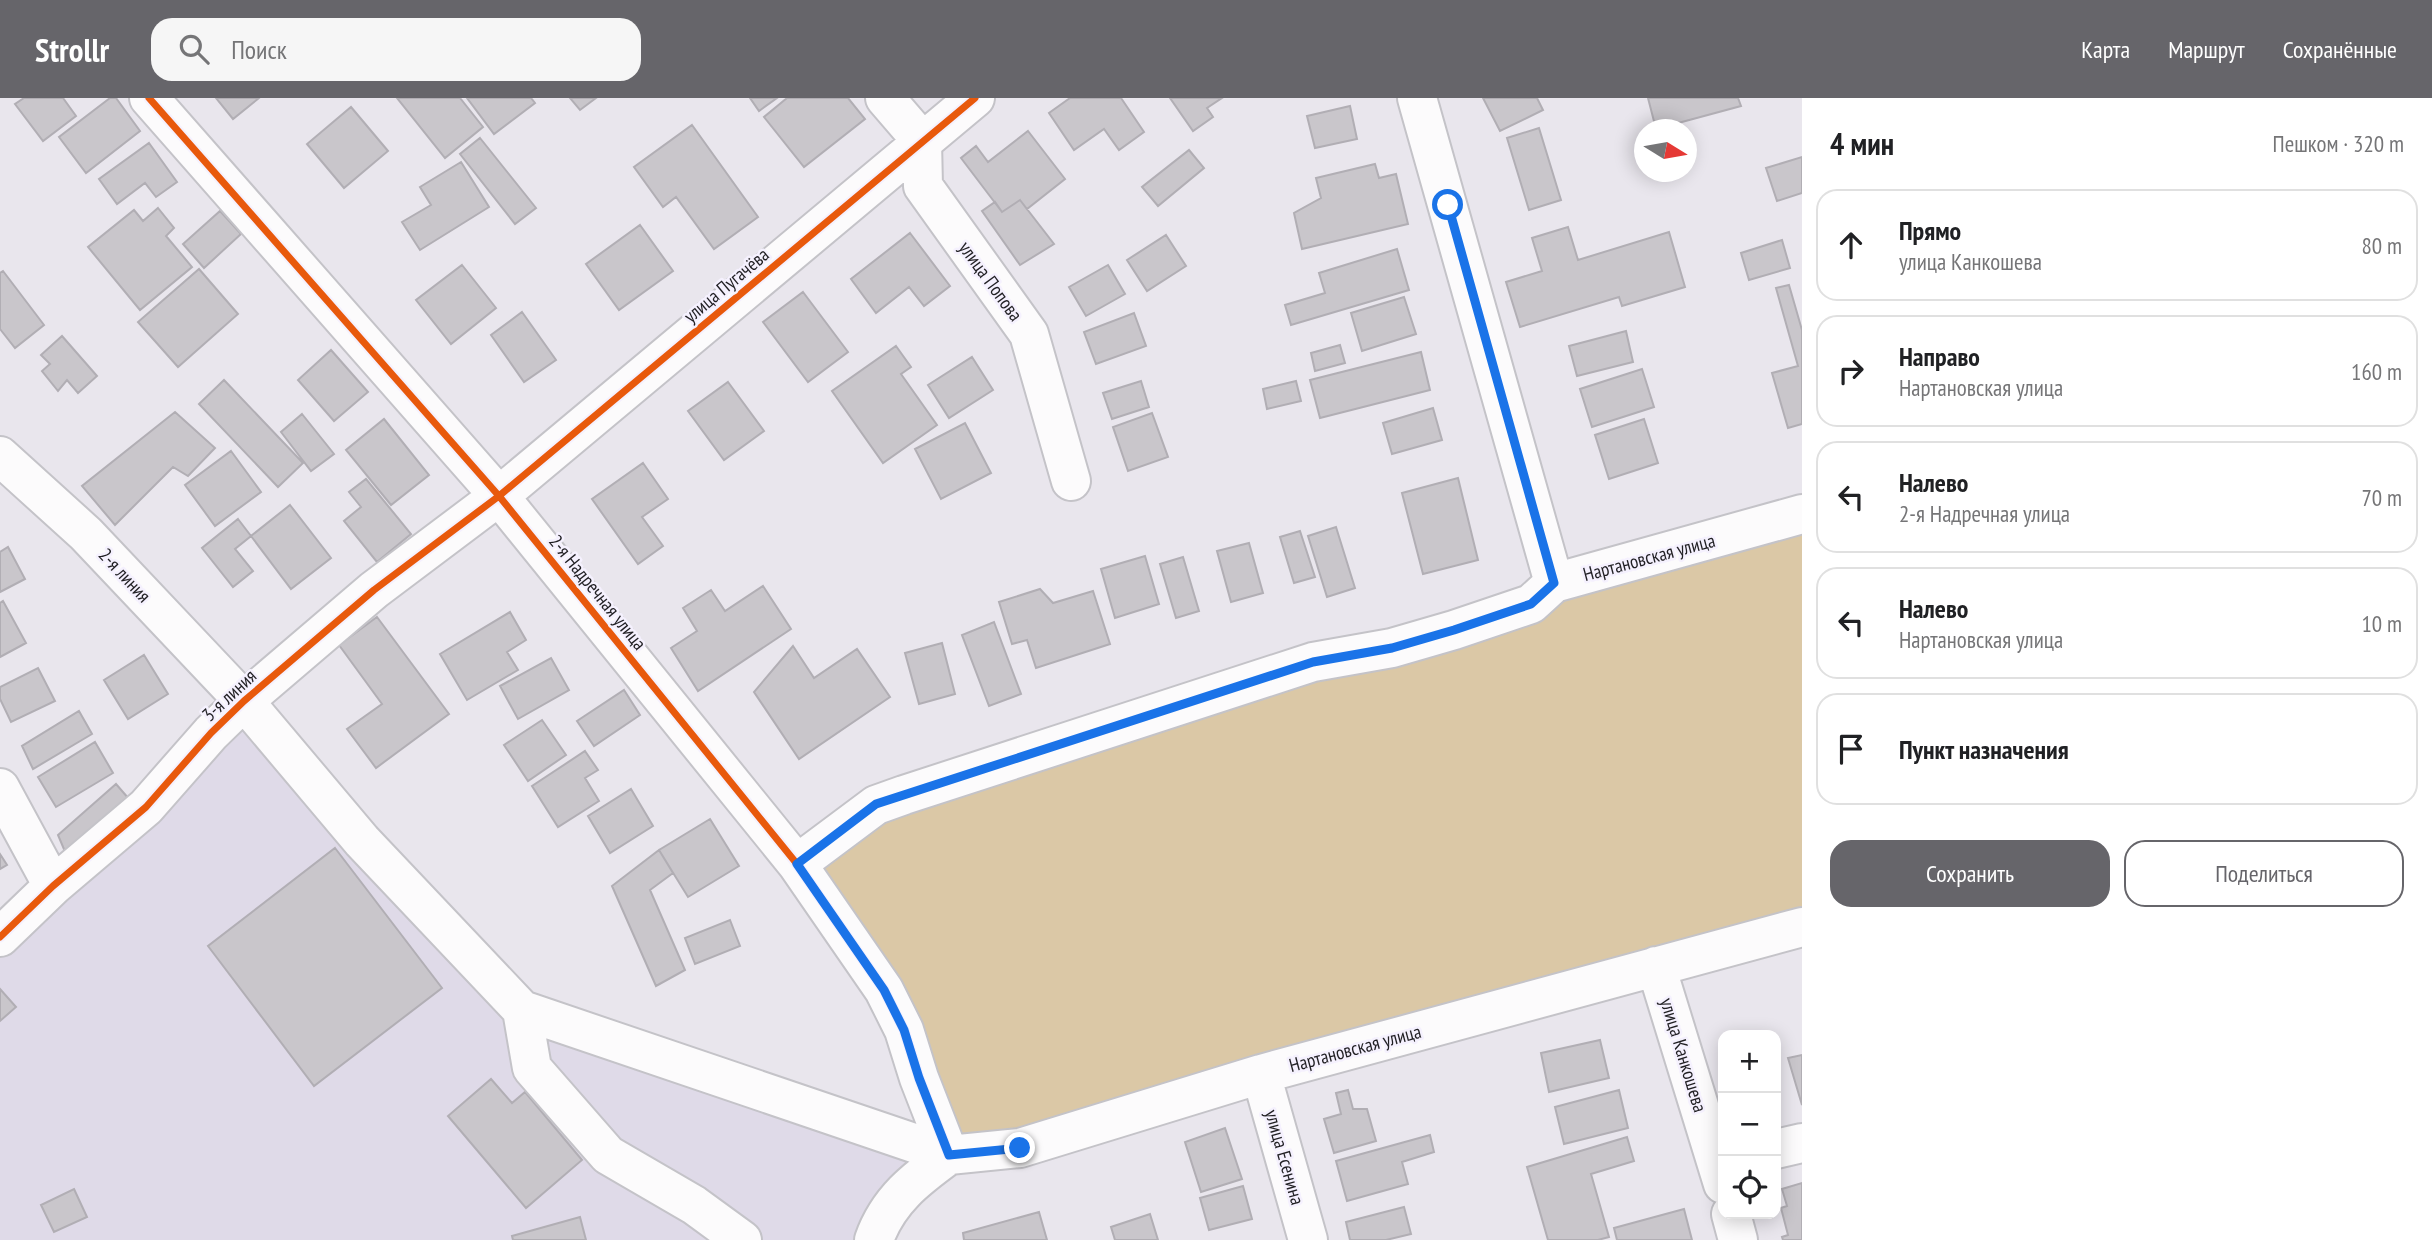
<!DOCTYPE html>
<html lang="ru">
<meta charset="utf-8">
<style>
:root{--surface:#fff;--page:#f6f6f6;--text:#202124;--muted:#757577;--line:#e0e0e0;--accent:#66656a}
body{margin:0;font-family:"PT Sans Narrow",sans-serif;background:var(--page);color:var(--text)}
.controls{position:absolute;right:21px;bottom:21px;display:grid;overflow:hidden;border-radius:14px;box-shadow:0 4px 18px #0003}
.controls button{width:63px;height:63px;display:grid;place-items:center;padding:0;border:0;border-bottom:2px solid var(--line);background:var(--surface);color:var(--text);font:35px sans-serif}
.compass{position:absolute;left:1634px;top:21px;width:63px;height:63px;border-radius:50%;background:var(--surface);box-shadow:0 4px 18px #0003;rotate:101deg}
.stop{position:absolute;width:21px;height:21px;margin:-16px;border:5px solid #1a73e8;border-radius:50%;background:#fff}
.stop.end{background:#1a73e8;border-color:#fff;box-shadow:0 2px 7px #0008}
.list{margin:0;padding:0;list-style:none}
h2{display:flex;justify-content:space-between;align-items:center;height:91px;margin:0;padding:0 28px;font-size:30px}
h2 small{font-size:23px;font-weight:400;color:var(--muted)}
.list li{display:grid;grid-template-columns:46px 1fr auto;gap:21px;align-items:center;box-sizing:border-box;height:112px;margin:0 14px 14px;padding:0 14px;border:2px solid var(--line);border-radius:21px}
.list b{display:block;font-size:26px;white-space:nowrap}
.list p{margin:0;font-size:23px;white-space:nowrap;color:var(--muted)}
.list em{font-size:23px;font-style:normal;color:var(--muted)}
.actions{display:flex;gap:14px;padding:21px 28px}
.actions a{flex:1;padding:16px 0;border:2px solid var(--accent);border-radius:21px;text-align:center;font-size:24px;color:var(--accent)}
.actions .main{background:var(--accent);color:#fff}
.icon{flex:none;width:38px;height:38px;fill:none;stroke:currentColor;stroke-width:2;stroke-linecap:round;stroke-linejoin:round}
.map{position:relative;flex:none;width:1802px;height:1142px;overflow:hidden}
header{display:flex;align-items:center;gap:42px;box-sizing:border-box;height:98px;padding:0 35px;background:var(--accent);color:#fff}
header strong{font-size:33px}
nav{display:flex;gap:38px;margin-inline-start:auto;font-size:24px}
.search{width:490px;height:63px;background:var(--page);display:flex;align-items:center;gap:18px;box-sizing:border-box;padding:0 24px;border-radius:21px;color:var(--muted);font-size:26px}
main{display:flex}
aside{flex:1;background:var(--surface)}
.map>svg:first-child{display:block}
.built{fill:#dfdae8}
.green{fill:#dbc8a6}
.building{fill:#c9c6cb;stroke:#b1aeb4;stroke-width:2}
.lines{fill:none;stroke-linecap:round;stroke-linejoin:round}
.minor-casing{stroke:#c4c3c8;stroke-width:42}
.minor{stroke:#fcfbfc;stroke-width:38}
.cycleway-casing{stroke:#f5f1fe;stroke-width:11}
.cycleway{stroke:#e8590c;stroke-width:7}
.route{stroke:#1a73e8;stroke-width:9}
.labels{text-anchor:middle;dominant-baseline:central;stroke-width:5;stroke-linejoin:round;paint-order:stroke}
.street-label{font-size:19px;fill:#201f23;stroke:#f5f1fe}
</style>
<header>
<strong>Strollr</strong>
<div class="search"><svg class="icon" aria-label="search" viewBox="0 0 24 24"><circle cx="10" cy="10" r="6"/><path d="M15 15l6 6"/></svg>Поиск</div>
<nav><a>Карта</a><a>Маршрут</a><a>Сохранённые</a></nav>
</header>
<main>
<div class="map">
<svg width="1802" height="1142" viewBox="0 0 1802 1142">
<rect width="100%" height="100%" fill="#e9e6ed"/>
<path class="built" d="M244,603L522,912L949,1057L874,1142H0V839Z"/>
<path class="green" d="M1802,416V829L949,1057L797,766L853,723Z"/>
<path class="building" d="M24,0H63L76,18L43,43L15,6Z
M110,0H116L140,33L86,75L59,39Z
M216,0H259L233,21Z
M397,0H460L483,29L445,60Z
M467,0H531L535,5L494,36Z
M570,0H596L580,12Z
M750,0H777L759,13Z
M787,0H848L865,21L804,69L764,19Z
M1070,0H1121L1144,34L1119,52L1104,31L1074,52L1049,15Z
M1170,0H1222L1207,10L1213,19L1193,33Z
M1483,0H1537L1543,12L1500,33Z
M1648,0H1738L1741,8L1656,31Z
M1350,8L1357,41L1315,50L1307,18Z
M351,9L388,53L344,90L307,46Z
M692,27L758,119L714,151L676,99L663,109L634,69Z
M1539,30L1561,102L1529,112L1507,40Z
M1028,33L1065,81L1027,111L1020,102L1002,114L961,60L976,48L988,64Z
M480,40L536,110L515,126L460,56Z
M149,45L177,84L156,99L145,85L117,106L99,81Z
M1189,52L1204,70L1158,108L1142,89Z
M1802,59V95L1777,103L1766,70Z
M461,64L489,109L420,152L402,124L431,107L420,89Z
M1375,66L1379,80L1396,76L1408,126L1302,151L1294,115L1321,100L1316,80Z
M1020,102L1054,146L1020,167L982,113L995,104L1002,114Z
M158,110L174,130L166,138L192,169L140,212L88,149L134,112L143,123Z
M220,113L241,136L204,170L183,146Z
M640,127L673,173L619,212L586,166Z
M1568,129L1578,162L1669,134L1685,189L1622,208L1619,199L1520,229L1506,184L1542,173L1532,140Z
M910,135L950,188L924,208L909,189L876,215L851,181Z
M1166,137L1186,168L1147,193L1127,162Z
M1782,142L1790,170L1749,182L1741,155Z
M1397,151L1409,192L1291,227L1285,207L1325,195L1319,175Z
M462,167L496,210L451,246L416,202Z
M1108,167L1125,196L1086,218L1069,189Z
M199,171L238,216L178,269L138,224Z
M3,173L44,227L15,250L0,231V175Z
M1789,187L1802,232V326L1788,330L1772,275L1798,268L1776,190Z
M803,194L848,254L808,284L763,224Z
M1404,199L1416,236L1362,253L1351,215Z
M522,214L556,262L524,284L491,237Z
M1134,215L1146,248L1096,266L1084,234Z
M1626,233L1633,264L1577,278L1569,248Z
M62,238L97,278L78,295L67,282L58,293L42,273L50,266L41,257Z
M1340,247L1345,265L1315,273L1311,255Z
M896,248L911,269L901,276L937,327L883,365L832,293Z
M331,252L368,294L334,323L298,282Z
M1421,254L1430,292L1320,320L1310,282Z
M972,259L993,292L949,320L928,287Z
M1642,271L1654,309L1592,329L1580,291Z
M224,282L303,365L278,389L199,306Z
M1141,283L1149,309L1112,321L1103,295Z
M1296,283L1301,303L1267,311L1263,291Z
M728,284L764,333L724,362L688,313Z
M1433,310L1442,342L1392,356L1383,325Z
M175,314L215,350L188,378L173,369L115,427L82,388Z
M1152,315L1168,359L1128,373L1113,329Z
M302,316L334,356L311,373L281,334Z
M384,321L429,377L391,407L346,352Z
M1644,321L1658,365L1609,381L1595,337Z
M965,325L991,375L941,401L915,351Z
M231,353L261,394L215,428L185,387Z
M643,365L668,401L642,419L663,448L638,466L592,401Z
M1458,380L1478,462L1423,476L1402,395Z
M366,381L411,436L377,464L344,423L361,409L349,394Z
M290,407L331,460L291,491L251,438Z
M238,421L251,438L235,451L253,473L233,489L202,450Z
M1336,429L1355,490L1327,499L1308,438Z
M1300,433L1315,479L1294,485L1280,439Z
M1249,445L1263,495L1231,504L1217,453Z
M8,449L25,481L0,494V454Z
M1145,458L1159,506L1115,520L1101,471Z
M1183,459L1199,513L1176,520L1160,466Z
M763,488L791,531L698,593L671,550L697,533L683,510L711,492L725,513Z
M1040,491L1053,505L1093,493L1110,546L1036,570L1027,542L1012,546L999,504Z
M3,503L26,545L0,559V505Z
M510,514L526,542L507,554L518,572L467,602L440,556Z
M377,519L449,616L376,670L347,631L382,606L339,547Z
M994,524L1021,596L989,608L962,537Z
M942,545L955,596L919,606L905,555Z
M793,548L814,580L857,551L890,599L799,661L754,594Z
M144,557L168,596L128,621L104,582Z
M551,560L569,592L518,621L500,588Z
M38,570L55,603L11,624L0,601V589Z
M624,592L640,617L594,648L577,623Z
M79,613L92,636L33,671L22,648Z
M542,622L566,657L528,683L504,647Z
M95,644L113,675L56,709L38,679Z
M585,653L598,672L585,680L599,703L558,729L532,688Z
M116,686L129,701L66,756L58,737Z
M631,691L653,728L610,755L588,718Z
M710,721L739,768L688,799L659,752Z
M335,750L442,890L314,988L208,848Z
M659,752L673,775L650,792L685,872L656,888L612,788Z
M0,756L7,767L0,771Z
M730,822L740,848L695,866L685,840Z
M0,891L16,909L0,923Z
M1600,942L1609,980L1549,994L1541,955Z
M1802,957V1007L1788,960Z
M491,981L512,1005L525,994L582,1062L526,1110L448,1018Z
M1348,992L1353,1011H1367L1376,1043L1334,1055L1324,1021L1341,1016L1336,995Z
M1619,992L1628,1030L1564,1046L1555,1009Z
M1225,1030L1242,1081L1201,1094L1185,1044Z
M1430,1037L1434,1054L1402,1064L1408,1086L1347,1103L1336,1063Z
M1627,1039L1634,1063L1591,1076L1609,1139L1598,1142H1548L1527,1069Z
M1802,1085V1142H1783L1782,1139L1788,1137L1781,1110L1787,1108L1782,1091Z
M1243,1088L1252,1121L1209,1132L1200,1100Z
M74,1091L87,1119L54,1134L41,1107Z
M1404,1109L1411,1136L1386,1142H1350L1346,1124Z
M1684,1111L1692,1142H1617L1614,1130Z
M1039,1114L1047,1142H964L963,1135Z
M1150,1116L1158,1142H1115L1111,1129Z
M580,1119L586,1142H513L512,1138Z"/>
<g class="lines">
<g class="minor-casing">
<path id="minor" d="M149,0L499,398L797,766L884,892L904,932L919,980L949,1057
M885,0L922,43L923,88L1029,236L1071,383
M1417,0L1554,485
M0,358L86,436L244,603L362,743L522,912L949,1057L1020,1050L1261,976L1802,829
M0,690L53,788
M797,766L876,707L904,697L1313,564L1392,550L1454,532L1531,506L1554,485L1802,416
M0,839L53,788L146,709L211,635L244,603L374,492L499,398L975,0
M1656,868L1723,1086
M522,912L532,970L608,1057L694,1107L742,1142
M1261,976L1308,1142
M1776,1051L1802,1045
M1731,1116L1738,1142
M874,1142C888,1102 916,1081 949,1057"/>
</g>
<use href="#minor" class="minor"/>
<g class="cycleway-casing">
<path id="cycleway" d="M149,0L499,398L797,766L884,892L904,932L919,980L949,1057
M0,839L53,788L146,709L211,635L244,603L374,492L499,398L975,0"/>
</g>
<use href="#cycleway" class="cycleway"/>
</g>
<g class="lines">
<path class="route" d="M1020,1050L949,1057L919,980L904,932L884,892L797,766L876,706L1313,564L1392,550L1454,532L1531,506L1554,485L1448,107"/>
</g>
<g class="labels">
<g class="street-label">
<text transform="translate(991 183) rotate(54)">улица Попова</text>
<text transform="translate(726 187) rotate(-40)">улица Пугачёва</text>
<text transform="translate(1649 459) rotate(-15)">Нартановская улица</text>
<text transform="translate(125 477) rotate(47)">2-я линия</text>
<text transform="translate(598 494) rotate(51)">2-я Надречная улица</text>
<text transform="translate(229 597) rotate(-43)">3-я линия</text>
<text transform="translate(1355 950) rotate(-15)">Нартановская улица</text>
<text transform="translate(1684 957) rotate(73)">улица Канкошева</text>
<text transform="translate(1285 1059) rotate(74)">улица Есенина</text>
</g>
</g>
</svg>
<div class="controls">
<button>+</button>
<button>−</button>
<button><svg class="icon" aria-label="locate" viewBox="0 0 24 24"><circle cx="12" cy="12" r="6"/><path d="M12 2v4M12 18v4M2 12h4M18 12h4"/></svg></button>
</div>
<svg class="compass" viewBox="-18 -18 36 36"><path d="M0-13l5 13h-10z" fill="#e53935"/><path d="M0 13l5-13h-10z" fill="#757577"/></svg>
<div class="stop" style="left:1448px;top:107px"></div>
<div class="stop end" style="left:1020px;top:1050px"></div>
</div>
<aside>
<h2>4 мин<small>Пешком · 320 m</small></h2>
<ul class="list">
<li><svg class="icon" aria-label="ahead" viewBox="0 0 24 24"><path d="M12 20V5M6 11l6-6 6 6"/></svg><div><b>Прямо</b><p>улица Канкошева</p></div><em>80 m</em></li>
<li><svg class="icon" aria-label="right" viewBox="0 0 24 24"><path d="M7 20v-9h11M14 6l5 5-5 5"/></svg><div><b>Направо</b><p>Нартановская улица</p></div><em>160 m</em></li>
<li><svg class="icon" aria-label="left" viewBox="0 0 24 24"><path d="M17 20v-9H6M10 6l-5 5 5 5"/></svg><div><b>Налево</b><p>2-я Надречная улица</p></div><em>70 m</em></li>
<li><svg class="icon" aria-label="left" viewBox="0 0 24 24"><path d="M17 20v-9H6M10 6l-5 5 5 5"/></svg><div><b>Налево</b><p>Нартановская улица</p></div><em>10 m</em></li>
<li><svg class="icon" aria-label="arrive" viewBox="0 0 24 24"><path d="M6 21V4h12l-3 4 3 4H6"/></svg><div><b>Пункт назначения</b></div></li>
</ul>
<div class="actions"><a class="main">Сохранить</a><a>Поделиться</a></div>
</aside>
</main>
